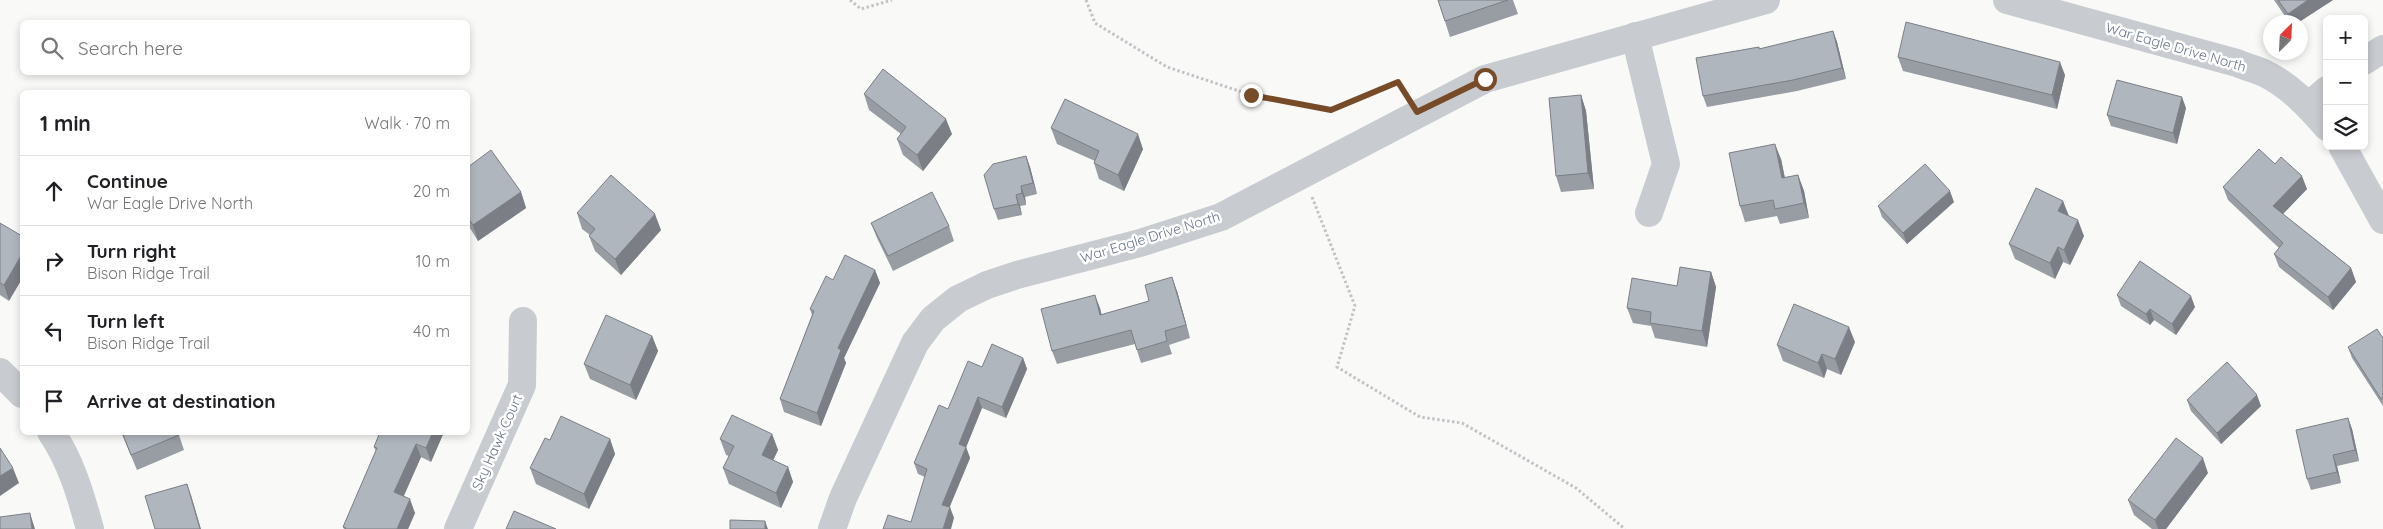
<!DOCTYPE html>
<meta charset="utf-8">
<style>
:root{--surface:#fff;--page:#f6f6f6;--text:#202124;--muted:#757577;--line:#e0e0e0}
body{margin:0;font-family:Quicksand,sans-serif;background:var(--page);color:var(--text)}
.controls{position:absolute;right:15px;top:15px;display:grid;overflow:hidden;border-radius:8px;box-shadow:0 2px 8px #0003}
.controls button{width:45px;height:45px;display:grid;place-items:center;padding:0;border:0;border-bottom:1px solid var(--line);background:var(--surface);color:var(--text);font:25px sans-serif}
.compass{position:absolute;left:2263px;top:15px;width:45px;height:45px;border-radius:50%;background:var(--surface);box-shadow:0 2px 8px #0003;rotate:24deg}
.stop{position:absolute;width:15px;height:15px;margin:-11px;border:4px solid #784b28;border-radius:50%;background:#fff}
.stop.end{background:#784b28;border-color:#fff;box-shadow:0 1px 5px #0008}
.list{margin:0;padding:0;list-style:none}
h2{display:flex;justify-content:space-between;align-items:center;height:65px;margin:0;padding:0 20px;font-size:21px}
h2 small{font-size:16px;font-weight:400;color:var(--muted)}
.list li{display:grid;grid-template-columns:32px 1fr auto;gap:15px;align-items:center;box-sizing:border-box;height:70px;padding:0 20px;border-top:1px solid var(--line)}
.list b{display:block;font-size:19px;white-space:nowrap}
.list p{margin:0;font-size:16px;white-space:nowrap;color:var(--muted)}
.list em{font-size:16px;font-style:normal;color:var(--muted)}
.icon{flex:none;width:28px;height:28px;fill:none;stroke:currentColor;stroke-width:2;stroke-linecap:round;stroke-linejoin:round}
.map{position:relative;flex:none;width:2383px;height:529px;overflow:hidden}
.search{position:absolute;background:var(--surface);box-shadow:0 2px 8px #0003;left:20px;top:20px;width:450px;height:55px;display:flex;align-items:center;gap:12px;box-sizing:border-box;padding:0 18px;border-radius:8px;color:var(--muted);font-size:19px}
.panel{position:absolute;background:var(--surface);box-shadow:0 2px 8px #0003;left:20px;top:90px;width:450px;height:345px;border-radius:8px}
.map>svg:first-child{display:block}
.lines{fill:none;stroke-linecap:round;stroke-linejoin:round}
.path{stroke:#c2c3c6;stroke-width:3;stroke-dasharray:2.5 2.5;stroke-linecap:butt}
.minor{stroke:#c8cbcf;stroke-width:28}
.wall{fill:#979da3}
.shaded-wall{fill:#7b7f85}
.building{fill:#b0b6be;stroke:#7b7f85}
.route{stroke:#784b28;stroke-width:6}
.labels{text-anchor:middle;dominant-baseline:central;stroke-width:5;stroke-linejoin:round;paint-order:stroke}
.street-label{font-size:14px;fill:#697489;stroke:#fff}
</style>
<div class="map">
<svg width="2383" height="529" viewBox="0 0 2383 529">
<rect width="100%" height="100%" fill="#f9faf8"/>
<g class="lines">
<path class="path" d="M850,0L861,9L892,0
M1086,0L1095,23L1167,67L1251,95L1331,110L1398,82L1405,93
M1312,197L1355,306L1337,367L1420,417L1462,423L1576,488L1625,529"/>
<path class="minor" d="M2007,0L2237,63C2246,67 2255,69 2264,73C2289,85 2309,106 2327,127
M1635,36L1666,164L1649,213
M2364,61L2383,49
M2308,106L2327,90
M2342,146L2383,220
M0,372L22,394
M51,432C71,461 81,496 90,529
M458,529L522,385L523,321
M832,529L843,498L915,343L933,319L958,299L987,285L1017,275L1140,243L1221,217L1485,79L1766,0"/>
</g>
<path class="wall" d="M1438,0H1513L1518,14L1450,37Z
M2274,0H2333L2299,22H2289Z
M1833,31L1837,42L1846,79L1797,91L1707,107L1703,96L1759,49Z
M1898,57L2065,75L2057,109L1903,71Z
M864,94L952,134L923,171L903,155L897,139L901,134L869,110Z
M1581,95L1586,111L1594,189L1561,192L1556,176Z
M2186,108L2177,144L2111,126L2107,115Z
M1051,128L1143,149L1124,191L1099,179L1094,163L1095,161L1057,144Z
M1026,156L1030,167L1037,194L1025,197L1026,205L1020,206L1022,215L998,220L994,209Z
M1781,159L1785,178L1798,175L1804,191L1809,218L1780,224L1777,216L1745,222L1740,206Z
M2275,164L2307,189L2283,214L2351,268L2356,282L2333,310L2279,267L2274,254L2279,248L2228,200L2223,187Z
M468,167L521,192L526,208L478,241L468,225Z
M2063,201L2068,216L2084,236L2070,265L2063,262L2055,279L2015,259L2009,244Z
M1954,202L1907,244L1882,217L1878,206Z
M577,213L661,230L621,275L595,251L589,236L590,235L582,229Z
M0,223L9,301L0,295Z
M871,223L949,226L954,241L893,271L877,238Z
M875,270L880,283L844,358L846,363L821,426L784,412L780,399L812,315L810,309L833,280Z
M1711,272L1716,287L1707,347L1655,338L1651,326L1633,323L1627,308L1677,286Z
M1177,291L1190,338L1169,345L1172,354L1141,363L1135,344L1057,364L1052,351L1100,308L1101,315L1149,301Z
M2117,295L2195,307L2176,335L2154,320L2150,325L2121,306Z
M652,336L658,351L636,400L590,379L584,364Z
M2383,338V406L2352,358L2348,347Z
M1855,342L1841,375L1827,369L1824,378L1783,361L1777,345Z
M1023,358L1027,369L1006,418L982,408L966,447L970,458L949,507L954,518L911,522L925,477L918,474L914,463L948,409L982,367Z
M2187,400L2261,406L2221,444L2191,411Z
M2348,418L2352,429L2359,461L2337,466L2341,483L2311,490L2307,479Z
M121,432H178L184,450L137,470Z
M380,432H444L431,462L421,457L404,496L415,513L408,529H344L343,527L376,451L374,447Z
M772,434L778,450L773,460L788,467L793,482L781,508L729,484L723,468L729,456L726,455L720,439Z
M610,439L615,454L589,509L536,484L530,468L550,440Z
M2208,473L2166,529H2152L2134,515L2128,500Z"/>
<path class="shaded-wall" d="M2308,0H2333L2299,22H2291L2288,14Z
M1833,31L1837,42L1846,79L1842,68Z
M2060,62L2065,75L2057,109L2052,95Z
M1581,95L1586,111L1594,189L1588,173Z
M2182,97L2186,108L2177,144L2173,133Z
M946,119L952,134L923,171L917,155Z
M1138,134L1143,149L1124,191L1118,175Z
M1775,144L1781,159L1788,194L1782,178Z
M1026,156L1030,167L1037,194L1033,183Z
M1798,175L1804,191L1809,218L1804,203Z
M2302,176L2307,189L2278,219L2273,206Z
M1021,186L1025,197L1026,205L1022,193Z
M1950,191L1954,202L1907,244L1903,233Z
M521,192L526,208L478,241L473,225Z
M1016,195L1020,206L1022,215L1018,204Z
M2063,201L2069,216L2058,211Z
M655,214L661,230L621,275L615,259Z
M2078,220L2084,236L2070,265L2064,250Z
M2058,247L2063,262L2055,279L2050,263Z
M22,254V279L9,301L4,285Z
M2351,268L2356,282L2333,310L2328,297Z
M875,270L880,283L844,358L846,363L821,426L817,413L838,348Z
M1711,272L1716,287L1707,347L1702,331Z
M1172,277L1177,291L1190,338L1186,325Z
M1095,295L1100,308L1105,328L1100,315Z
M2191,296L2195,307L2176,335L2172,324Z
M2150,309L2154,320L2150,325L2146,314Z
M1849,327L1855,342L1841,375L1835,359Z
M652,336L658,351L636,400L630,385Z
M1822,354L1827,369L1824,378L1818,363Z
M1023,358L1027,369L1006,418L1002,407Z
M2257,395L2261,406L2221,444L2217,433Z
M978,397L982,408L963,455L959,444Z
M2348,418L2352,429L2359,461L2355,450Z
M433,432H444L431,462L426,448Z
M772,434L778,450L768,471L762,455Z
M610,439L615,454L589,509L584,494Z
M416,444L421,457L399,506L394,492Z
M966,447L970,458L946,516L942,505Z
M2333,455L2337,466L2341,483L2337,472Z
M2203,458L2208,473L2166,529H2158L2155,520Z
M788,467L793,482L781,508L776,493Z
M13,468L19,483L0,496V476Z
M187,484L191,495L201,529H200Z
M410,499L415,513L408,529H397Z
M950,507L954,518L951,529H943Z
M30,513L35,529H32Z
M765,521L768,529H765Z"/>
<path class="building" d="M1438,0H1508L1445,21Z
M2278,0H2308L2288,14Z
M1906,22L2060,62L2052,95L1898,57Z
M1833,31L1842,68L1793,80L1703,96L1696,58L1759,47V49Z
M883,69L946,119L917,155L897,139L906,127L864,94Z
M2117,80L2182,97L2173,133L2107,115Z
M1581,95L1588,173L1556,176L1549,98Z
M1065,99L1138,134L1118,175L1094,163L1099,151L1051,128Z
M1775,144L1782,178L1798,175L1804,203L1775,209L1773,200L1740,206L1729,153Z
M2259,149L2275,164L2281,157L2302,176L2273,206L2351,268L2328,297L2274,254L2283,243L2223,187Z
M491,150L521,192L473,225L468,218V167Z
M1026,156L1033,183L1021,186L1022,193L1016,195L1018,204L994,209L984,175L993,164Z
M1925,164L1950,191L1903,233L1878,206Z
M611,175L655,214L615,259L589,236L595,229L577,213Z
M2036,188L2063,201L2058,211L2078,220L2064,250L2058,247L2050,263L2009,244Z
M932,192L949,226L888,256L871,223Z
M0,223L22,236V254L4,285L0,283Z
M845,255L875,270L838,348L841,350L817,413L780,399L814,311L810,309L826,276L833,280Z
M2140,261L2191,296L2172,324L2150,309L2146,314L2117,295Z
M1680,267L1711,272L1702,331L1650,323L1651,312L1627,308L1632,278L1677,286Z
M1172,277L1186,325L1165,331L1167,341L1137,350L1131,330L1052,351L1041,309L1095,295L1100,315L1149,301L1145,285Z
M1794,304L1849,327L1835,359L1822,354L1818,363L1777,345Z
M606,315L652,336L630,385L584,364Z
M2377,329L2383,338V398L2381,399L2348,347Z
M992,344L1023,358L1002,407L978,397L959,444L966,447L942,505L950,507L943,529H883L888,515L911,522L927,469L914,463L939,405L948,409L968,361L982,367Z
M2227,362L2257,395L2217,433L2187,400Z
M732,415L772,434L762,455L788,467L776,493L723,468L734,446L720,439Z
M561,416L610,439L584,494L530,468L545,438L550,440Z
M2348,418L2355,450L2333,455L2337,472L2307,479L2296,430Z
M122,432H178L179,435L131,455Z
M380,432H433L426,448L416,444L394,492L410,499L397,529H345L346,528L343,527L377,448L374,447Z
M2176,438L2203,458L2155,520L2128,500Z
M0,448L13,468L0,476Z
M187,484L200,529H155L145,496Z
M514,511L556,529H506Z
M30,513L32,529H0V517Z
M730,520L765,521V529H730Z"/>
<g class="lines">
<path class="route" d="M1251,95L1331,110L1398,82L1417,112L1485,79"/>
</g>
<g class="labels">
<g class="street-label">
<text transform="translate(2176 47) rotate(16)">War Eagle Drive North</text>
<text transform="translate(1150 237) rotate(-17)">War Eagle Drive North</text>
<text transform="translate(497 442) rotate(-66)">Sky Hawk Court</text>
</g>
</g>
</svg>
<div class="controls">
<button>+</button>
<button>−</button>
<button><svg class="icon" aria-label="layers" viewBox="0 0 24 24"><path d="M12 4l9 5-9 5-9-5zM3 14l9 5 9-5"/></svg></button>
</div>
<svg class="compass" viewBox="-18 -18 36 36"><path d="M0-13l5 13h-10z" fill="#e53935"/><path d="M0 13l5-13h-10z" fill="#757577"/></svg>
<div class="stop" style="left:1485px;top:79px"></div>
<div class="stop end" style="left:1251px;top:95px"></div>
<div class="search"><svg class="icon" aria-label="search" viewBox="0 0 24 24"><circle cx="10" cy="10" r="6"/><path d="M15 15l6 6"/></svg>Search here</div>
<section class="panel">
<h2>1 min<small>Walk · 70 m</small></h2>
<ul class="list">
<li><svg class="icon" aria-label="ahead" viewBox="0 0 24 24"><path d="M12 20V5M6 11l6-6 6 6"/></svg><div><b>Continue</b><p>War Eagle Drive North</p></div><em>20 m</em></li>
<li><svg class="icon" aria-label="right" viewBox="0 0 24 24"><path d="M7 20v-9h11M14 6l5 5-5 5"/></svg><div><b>Turn right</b><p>Bison Ridge Trail</p></div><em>10 m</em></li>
<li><svg class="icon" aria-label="left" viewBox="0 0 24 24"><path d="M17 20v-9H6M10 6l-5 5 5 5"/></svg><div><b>Turn left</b><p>Bison Ridge Trail</p></div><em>40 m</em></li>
<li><svg class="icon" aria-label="arrive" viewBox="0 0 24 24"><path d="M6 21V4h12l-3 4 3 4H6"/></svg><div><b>Arrive at destination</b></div></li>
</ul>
</section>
</div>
